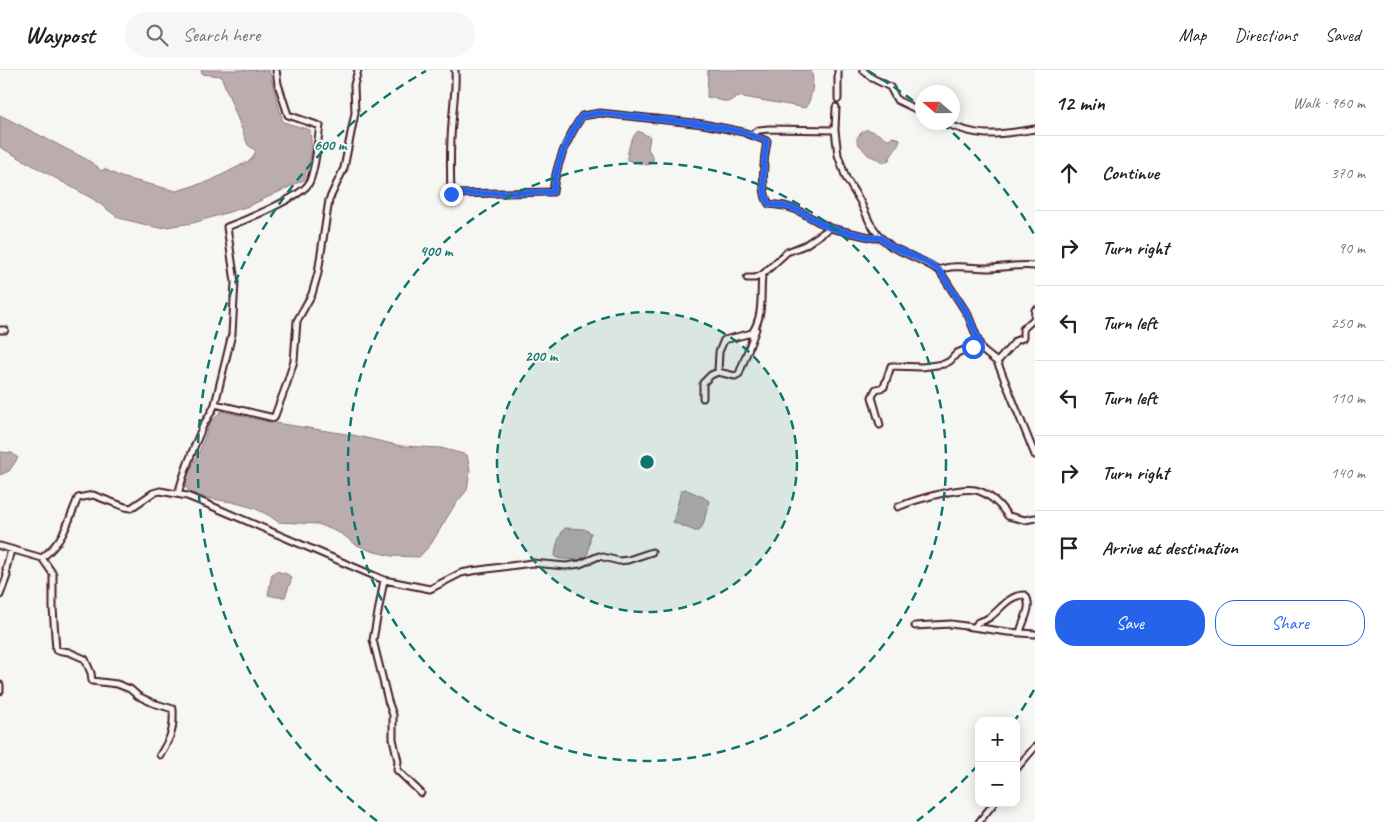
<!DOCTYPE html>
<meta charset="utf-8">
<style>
:root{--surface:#fff;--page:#f6f6f6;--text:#222;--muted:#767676;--line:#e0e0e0;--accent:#2563eb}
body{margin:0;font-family:Caveat,sans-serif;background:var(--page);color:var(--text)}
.controls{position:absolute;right:15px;bottom:15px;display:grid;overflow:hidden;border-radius:10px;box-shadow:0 2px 12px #0003}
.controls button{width:45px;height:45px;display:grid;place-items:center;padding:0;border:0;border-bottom:1px solid var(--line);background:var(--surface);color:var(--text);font:25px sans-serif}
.compass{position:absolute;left:915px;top:15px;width:45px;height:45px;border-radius:50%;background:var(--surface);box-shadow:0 2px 12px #0003;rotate:290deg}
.stop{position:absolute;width:15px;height:15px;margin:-11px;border:4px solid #2563eb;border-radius:50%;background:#fff}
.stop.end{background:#2563eb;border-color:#fff;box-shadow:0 1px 5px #0008}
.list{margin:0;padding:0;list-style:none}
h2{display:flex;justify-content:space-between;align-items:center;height:65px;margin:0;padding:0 20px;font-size:21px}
h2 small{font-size:16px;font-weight:400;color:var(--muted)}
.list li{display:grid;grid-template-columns:32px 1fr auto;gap:15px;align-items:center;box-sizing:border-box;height:75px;padding:0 20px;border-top:1px solid var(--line)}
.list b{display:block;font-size:19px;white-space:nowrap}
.list em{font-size:16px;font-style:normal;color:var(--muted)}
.actions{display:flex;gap:10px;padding:15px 20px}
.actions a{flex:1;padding:11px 0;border:1px solid var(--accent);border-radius:20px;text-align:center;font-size:18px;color:var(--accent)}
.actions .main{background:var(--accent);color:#fff}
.icon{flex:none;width:28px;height:28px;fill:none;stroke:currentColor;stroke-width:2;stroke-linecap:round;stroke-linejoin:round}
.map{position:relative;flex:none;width:1035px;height:752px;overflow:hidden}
header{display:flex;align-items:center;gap:30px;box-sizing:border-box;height:70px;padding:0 25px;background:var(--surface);border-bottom:1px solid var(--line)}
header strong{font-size:24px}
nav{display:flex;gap:28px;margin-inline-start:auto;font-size:18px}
.search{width:350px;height:45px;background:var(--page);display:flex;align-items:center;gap:12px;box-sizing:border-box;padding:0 18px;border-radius:28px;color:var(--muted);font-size:19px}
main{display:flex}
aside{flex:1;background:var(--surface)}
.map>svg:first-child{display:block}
.water{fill:#bbadae;stroke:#8e747a}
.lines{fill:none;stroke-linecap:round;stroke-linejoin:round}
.minor-casing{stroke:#4a1f2b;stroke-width:9}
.minor{stroke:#f6f6f2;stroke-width:5}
.route{stroke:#2563eb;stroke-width:6}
.ring{fill:none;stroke:#0f766e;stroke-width:2.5;stroke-dasharray:9 6}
.centre{fill:#0f766e;stroke:#f6f6f2;stroke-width:2.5}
.ring-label{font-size:15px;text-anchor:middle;font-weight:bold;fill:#0f766e;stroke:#f6f6f2;stroke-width:4;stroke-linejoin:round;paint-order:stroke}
</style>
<header>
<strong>Waypost</strong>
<div class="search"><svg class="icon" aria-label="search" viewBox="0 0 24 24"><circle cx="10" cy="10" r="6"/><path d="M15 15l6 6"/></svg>Search here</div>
<nav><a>Map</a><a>Directions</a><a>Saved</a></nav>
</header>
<main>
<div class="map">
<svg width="1035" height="752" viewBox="0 0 1035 752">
<rect width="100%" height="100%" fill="#f6f6f2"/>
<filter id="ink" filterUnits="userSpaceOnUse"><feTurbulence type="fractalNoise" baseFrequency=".02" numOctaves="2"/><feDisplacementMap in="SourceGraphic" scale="10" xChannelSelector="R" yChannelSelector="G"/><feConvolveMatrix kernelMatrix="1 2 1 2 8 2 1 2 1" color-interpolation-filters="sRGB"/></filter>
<g filter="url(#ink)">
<path class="water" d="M201,0H269L283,52L310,60L312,81L304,110L249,136L193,153L159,158L119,148L93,129L0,77V45L86,89L98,97V99L103,101L104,99L121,107L176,121L210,111L251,90L256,81L248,75L221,6L202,4Z
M708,0H811C815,12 812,27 806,38L738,26L728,32L707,27Z
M865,60C874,59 880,67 889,69L893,67L900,69C899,78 892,82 889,90L883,93C879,88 878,90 873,87C868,86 866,83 863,79C855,71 854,68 865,60Z
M638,61L650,67L648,79L653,87V92L648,95L627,90C628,79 630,69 638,61Z
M221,341L269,352L353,365L401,376L441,378L467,385L470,400L467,420L454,436L431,474L419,487L392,486L371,481L355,474L342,464L318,454L278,452L270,446L254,438L232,432L206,428L189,422L186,417L187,406L198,385L210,353Z
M0,382L12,383L18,388L9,401L0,405Z
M685,419L703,427L709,431L703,455L699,461H695L673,452L681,421Z
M565,458L584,459L591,463L588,483L584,490L561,489L555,487C555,478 559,465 565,458Z
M276,501L287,504L292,508L285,527H277L268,525L272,504Z"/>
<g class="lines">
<g class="minor-casing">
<path id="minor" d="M276,0L278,14L288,45L320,56C317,73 316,99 309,113C302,127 243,151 227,157L235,212L232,264L215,334L274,348L286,316L294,291L297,251L312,224L318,203L329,130L344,98L355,43L354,15L358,0
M455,0C456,15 454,28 453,42C450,69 450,97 451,124L553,122C556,93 566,70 582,46L600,43L703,54L743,62L767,71C764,86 760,122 769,134L785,136L797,140L830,158L874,168L880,167
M838,0V29
M863,0L872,8L890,17L897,30L922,42
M836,37L835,60L838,85L846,108L860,131L870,153L880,167L892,177L922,191L939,200L968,245L982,280L997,292L1001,301L1035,385
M943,52C981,69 996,65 1035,59
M752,64L759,60L769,59L835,60
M939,200C953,194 972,198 987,198C1003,198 1019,194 1035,196
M747,208H755L762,205
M0,260H5
M997,292L1014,273L1015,271L1023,268V259L1034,249L1035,240
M718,302L735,306L739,304L756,259
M703,328V313L711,305L718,302L719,282L724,270L752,263C764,245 760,226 762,205L787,182L805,175L830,158
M880,355L872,327L876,319L884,317L891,296L922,297L944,294L950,291L957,283L979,274
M178,424C184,402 193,379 202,358C206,349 212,343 215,334
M898,437C914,430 964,415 979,421C991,425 1001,436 1008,446L1025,450L1035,448
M0,476L42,488C65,469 67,454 78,428L93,425L125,437L131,438L153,423L160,421L187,426L207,434L384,510L430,519L461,503L472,501L532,493L566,496L580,494L599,486L619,491L628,490L652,482
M42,488L53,504V538L56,580L69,582L85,589L91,603L92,611L117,614L130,619L138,626L153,633L173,639C174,661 171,667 160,685
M384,510L373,570L388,631L393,645V669L398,691L397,700L421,723
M0,525L7,506L6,499L11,480
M915,556L951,554L1008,562L1035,564
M975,557L978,552C998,549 1003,525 1025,525C1034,537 1022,551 1020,563
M0,615V621
M1016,699L1035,677
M979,752L994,733"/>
</g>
<use href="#minor" class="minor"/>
</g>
</g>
<g class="lines" filter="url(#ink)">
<path class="route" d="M451,124L553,122C556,93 566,70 582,46L600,43L703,54L743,62L767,71C764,86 760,122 769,134L785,136L797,140L830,158L874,168L880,167L892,177L922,190L939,200L968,245L980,274L973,277"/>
</g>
<circle cx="647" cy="392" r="150" fill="#0f766e" fill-opacity=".12"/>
<g class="ring">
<circle cx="647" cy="392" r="150"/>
<circle cx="647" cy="392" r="299"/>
<path d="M1034 620A449 449 0 0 1 1015 650M978 695A449 449 0 0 1 917 751M377 751A449 449 0 0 1 426 1M868 1A449 449 0 0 1 920 36M942 53A449 449 0 0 1 1034 164"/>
</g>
<circle cx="647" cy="392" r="8" class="centre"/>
<g class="ring-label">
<text x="330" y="80">600 m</text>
<text x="436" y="186">400 m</text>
<text x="541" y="291">200 m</text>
</g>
</svg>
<div class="controls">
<button>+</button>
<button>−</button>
</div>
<svg class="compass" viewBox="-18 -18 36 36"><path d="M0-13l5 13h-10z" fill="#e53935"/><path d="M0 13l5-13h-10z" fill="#767676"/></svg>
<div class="stop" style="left:973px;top:277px"></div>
<div class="stop end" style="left:451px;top:124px"></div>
</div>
<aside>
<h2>12 min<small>Walk · 960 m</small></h2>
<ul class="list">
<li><svg class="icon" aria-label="ahead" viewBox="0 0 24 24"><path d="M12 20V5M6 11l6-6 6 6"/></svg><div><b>Continue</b></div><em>370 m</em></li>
<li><svg class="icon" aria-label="right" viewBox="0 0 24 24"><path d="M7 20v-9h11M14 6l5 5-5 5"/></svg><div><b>Turn right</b></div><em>90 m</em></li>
<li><svg class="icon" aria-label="left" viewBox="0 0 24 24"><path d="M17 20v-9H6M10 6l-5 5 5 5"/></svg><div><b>Turn left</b></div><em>250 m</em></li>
<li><svg class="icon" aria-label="left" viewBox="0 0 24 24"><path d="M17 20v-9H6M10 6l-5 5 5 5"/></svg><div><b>Turn left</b></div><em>110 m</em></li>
<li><svg class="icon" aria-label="right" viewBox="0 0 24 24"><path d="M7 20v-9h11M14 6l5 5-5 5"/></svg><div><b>Turn right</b></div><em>140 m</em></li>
<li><svg class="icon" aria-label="arrive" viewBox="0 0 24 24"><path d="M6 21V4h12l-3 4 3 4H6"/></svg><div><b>Arrive at destination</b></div></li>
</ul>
<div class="actions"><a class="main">Save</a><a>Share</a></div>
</aside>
</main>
